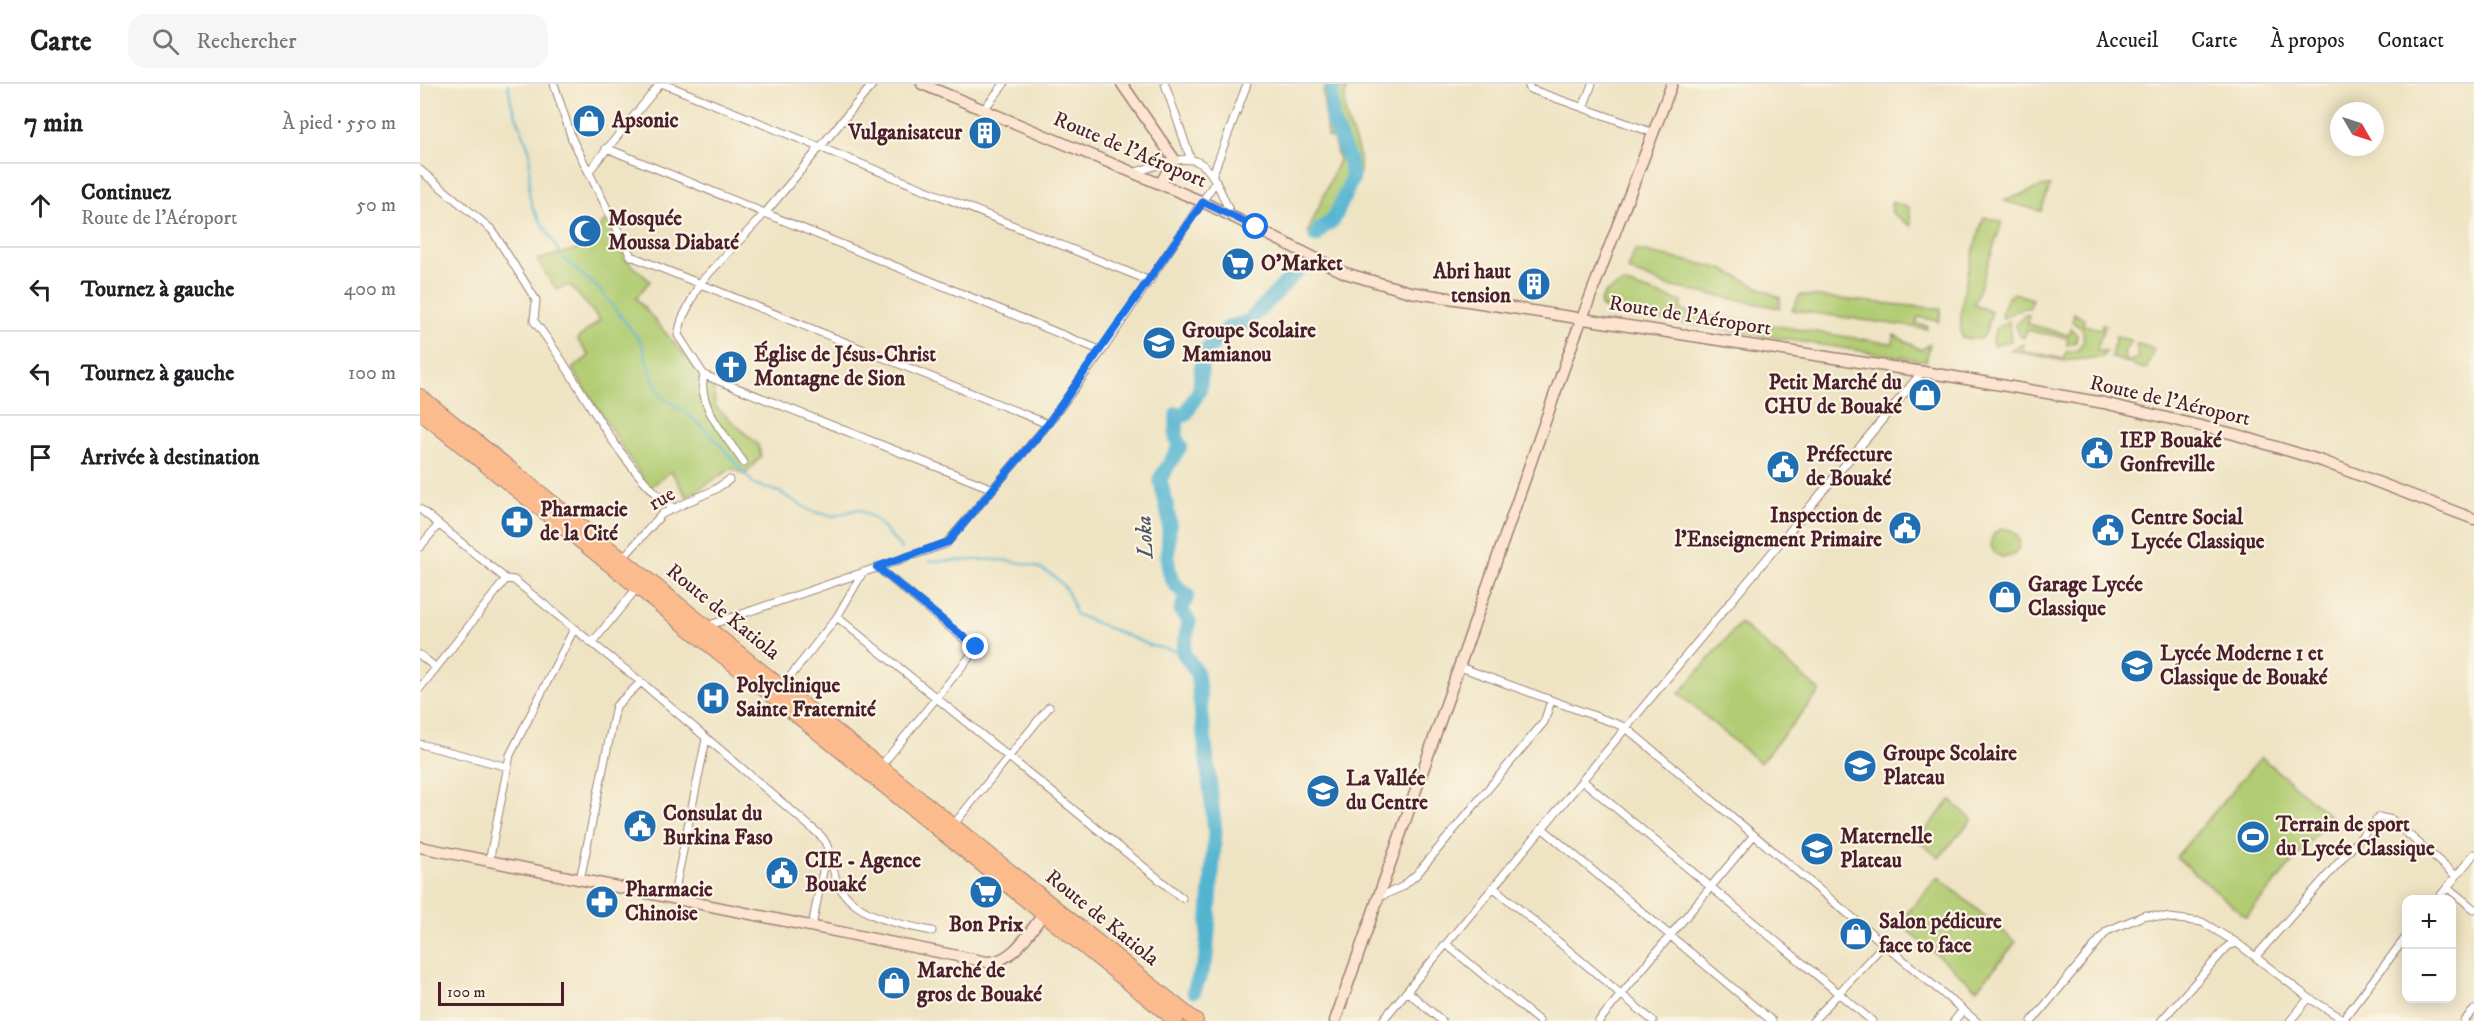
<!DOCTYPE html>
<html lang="fr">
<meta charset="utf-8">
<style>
:root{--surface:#fff;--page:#f6f6f6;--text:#202124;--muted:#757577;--line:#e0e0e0}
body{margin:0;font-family:"IM FELL DW Pica",serif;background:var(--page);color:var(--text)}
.controls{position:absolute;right:18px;bottom:18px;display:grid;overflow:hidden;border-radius:12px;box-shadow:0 3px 15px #0003}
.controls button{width:54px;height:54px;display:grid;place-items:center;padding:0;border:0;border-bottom:2px solid var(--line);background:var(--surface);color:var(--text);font:30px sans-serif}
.compass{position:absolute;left:1910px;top:18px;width:54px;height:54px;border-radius:50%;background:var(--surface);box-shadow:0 3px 15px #0003;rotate:129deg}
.scale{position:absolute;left:18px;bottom:15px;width:126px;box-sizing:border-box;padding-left:6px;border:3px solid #4a1f2b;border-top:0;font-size:16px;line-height:21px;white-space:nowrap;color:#4a1f2b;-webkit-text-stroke:4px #fcf5e5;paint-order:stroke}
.stop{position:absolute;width:18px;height:18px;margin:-14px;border:4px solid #1a73e8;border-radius:50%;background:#fff}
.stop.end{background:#1a73e8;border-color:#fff;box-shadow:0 2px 6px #0008}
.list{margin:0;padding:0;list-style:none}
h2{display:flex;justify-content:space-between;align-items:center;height:78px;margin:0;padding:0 24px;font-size:26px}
h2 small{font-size:20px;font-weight:400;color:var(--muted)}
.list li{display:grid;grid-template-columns:39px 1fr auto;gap:18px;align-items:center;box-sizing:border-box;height:84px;padding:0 24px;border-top:2px solid var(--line)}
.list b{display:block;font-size:22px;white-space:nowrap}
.list p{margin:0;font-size:20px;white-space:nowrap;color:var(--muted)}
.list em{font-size:20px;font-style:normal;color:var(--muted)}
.icon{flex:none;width:33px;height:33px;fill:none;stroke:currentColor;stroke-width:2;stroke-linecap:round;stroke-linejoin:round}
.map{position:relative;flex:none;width:2054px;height:937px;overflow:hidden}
header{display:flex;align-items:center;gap:36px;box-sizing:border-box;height:84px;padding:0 30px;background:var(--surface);border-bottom:2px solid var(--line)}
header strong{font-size:28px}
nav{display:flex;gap:33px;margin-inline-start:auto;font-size:21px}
.search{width:420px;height:54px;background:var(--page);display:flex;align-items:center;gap:15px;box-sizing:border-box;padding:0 21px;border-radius:18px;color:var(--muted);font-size:22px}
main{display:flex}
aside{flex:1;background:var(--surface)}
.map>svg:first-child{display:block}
.green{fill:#b1cc72;stroke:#7e764e;stroke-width:1.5}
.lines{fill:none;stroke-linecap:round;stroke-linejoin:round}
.stream{stroke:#52b4d0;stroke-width:2}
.river{stroke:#52b4d0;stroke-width:15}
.street-casing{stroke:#9c8176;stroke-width:9}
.secondary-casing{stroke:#9c8176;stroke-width:13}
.highway-casing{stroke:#9c8176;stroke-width:16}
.street{stroke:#fff;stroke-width:7}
.secondary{stroke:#fde4d1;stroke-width:10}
.highway{stroke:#fbbb8d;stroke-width:14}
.route{stroke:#1a73e8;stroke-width:8}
.labels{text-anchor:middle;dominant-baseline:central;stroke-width:4.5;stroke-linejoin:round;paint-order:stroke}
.poi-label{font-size:21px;font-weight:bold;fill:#4a1f2b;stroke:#fcf5e5;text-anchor:start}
.street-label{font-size:21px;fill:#4a1f2b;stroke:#fcf5e5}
.water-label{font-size:22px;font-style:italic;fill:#4d5365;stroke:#fcf5e5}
</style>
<header>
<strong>Carte</strong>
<div class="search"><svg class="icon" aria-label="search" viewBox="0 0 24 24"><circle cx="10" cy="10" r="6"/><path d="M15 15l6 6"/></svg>Rechercher</div>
<nav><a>Accueil</a><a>Carte</a><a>À propos</a><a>Contact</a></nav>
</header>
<main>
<aside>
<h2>7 min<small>À pied · 550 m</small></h2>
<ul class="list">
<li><svg class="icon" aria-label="ahead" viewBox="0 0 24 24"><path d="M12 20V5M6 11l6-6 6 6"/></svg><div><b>Continuez</b><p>Route de l'Aéroport</p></div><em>50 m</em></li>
<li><svg class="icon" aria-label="left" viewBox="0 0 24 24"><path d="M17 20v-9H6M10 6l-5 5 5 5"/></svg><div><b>Tournez à gauche</b></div><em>400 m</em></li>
<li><svg class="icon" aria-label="left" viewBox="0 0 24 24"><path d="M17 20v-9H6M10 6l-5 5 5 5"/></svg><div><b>Tournez à gauche</b></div><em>100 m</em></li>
<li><svg class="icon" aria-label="arrive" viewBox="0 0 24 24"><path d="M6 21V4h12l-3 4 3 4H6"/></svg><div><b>Arrivée à destination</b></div></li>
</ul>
</aside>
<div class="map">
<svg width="2054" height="937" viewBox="0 0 2054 937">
<rect width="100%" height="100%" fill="#fcf5e5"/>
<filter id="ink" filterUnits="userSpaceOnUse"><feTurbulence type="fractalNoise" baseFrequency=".0167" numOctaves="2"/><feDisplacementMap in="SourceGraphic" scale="12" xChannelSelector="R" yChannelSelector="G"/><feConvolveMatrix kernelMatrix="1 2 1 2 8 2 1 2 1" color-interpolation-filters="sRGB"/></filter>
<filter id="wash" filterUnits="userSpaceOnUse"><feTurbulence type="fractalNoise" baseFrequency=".008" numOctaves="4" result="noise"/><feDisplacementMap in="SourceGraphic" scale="24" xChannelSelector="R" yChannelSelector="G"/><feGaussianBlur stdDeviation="1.35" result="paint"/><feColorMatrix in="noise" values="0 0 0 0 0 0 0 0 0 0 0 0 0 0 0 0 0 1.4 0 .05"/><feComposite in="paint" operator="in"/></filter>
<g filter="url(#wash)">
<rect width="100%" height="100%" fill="#eee3c2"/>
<path class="green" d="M907,0H927C917,40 942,54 940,86C940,97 910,142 902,155L888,148L919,76L913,55L907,53L903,8Z
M1630,102L1621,127L1584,117L1621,103Z
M1471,118L1489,123L1491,142L1472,129Z
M1564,133L1582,138L1554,221L1572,228L1565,250L1561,255L1542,254C1536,223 1554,163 1564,133Z
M188,134L205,175L230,197L216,214L294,306L295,322L338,361L341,372L325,391L312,384L267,413L251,387L229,404L152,285L169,272L157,255L180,236L150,201L136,205L117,176L161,164Z
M1215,166L1300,184L1360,214V224L1248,202L1208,186Z
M1203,199L1262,218L1261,227L1473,260L1474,251L1501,266L1510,259L1506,277L1190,228L1182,223L1180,218L1186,208Z
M1594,209L1612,215L1610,224H1603L1583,234L1581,231L1588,213Z
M1380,211L1521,225L1519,237L1498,233L1496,240L1507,242V245L1372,226Z
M1654,229L1664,235L1663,241L1680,245L1682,240L1685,241L1676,267H1686L1682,273L1644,277L1590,266L1603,260L1602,266L1644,275L1646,268L1658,266L1664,256L1662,244L1652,238Z
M1604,231H1609L1608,240L1649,251L1651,245L1657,251L1656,258L1647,261L1648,254L1606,246L1604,254L1600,252L1595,240Z
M1589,237L1591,257L1574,262L1572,258L1577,244Z
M1696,252L1712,257L1705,266L1704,274L1709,278L1718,273L1716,259L1734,265L1727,284L1724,285L1691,273Z
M1571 459a14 14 0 1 1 28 0a14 14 0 1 1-28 0Z
M1320,539L1400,607L1340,679L1259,610Z
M1841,673L1911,733L1826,833L1756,773Z
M1530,716L1552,735L1519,774L1497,756Z
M1518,793L1596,858L1557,905L1479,839Z"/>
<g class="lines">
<path class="stream" d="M88,0L91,18L110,68L109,110L113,125L144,175L180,206L221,258L232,293L242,313L268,330L291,351L334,400L359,408L393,428L414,432L438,425L454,434L482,465
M509,477C561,478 643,461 655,530L732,562L763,568"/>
<path class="river" d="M896,152L901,144L913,137L932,95L930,78L912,36V4L916,0
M774,907L786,874L795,747L777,589L763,568L769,537L761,527L767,511C738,492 751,465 749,437C748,423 743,409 740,395L760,362L756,355L757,330L765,331L780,305L782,271L809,243L828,238L877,187"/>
</g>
</g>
<g filter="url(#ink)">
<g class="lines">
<g class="street-casing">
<path id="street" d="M134,0L152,55L211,172L628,340
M244,0L730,197
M453,0L346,128L280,199L262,235L258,251L284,291L573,405
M745,0L771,76
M1108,0L1110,5L1234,49
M1163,24L1172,0
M564,25L584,0
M186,64L682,267
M0,86L72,146L116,216L114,237C162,297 192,377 254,425
M169,87L240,0
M716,88C781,66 785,69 811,131
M793,90L827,0
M284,291C276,322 308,354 324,379
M0,425L86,495L0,604
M0,463L19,440
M203,474L242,430L294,406L309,396
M457,483L556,565L461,682
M86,495L94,496L172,559
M217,504L172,559L221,598L400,751C411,762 411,781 416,795C430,833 479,840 512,847
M417,533L762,814
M287,542L526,460L628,340L682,267L796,97
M0,571L15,583
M1040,583L1205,643L1556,937
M362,603L417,533L443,488
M0,660L88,683
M1162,696L1452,937
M534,740L629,623
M1122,744L1352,937
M69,778L90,671L154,545
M160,796L196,622L221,598
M1073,803L1233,937
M2027,803L2054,825
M957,814L982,803L997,790L1124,638L1131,617
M253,815L286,655
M2017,816L2054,770
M392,842L407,767
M1026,860L1119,937
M1837,871L1959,733L1972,736L2036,792
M987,907L1022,937
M962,937L1502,288
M1179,937L1334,751
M1393,937L1464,860
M1534,937L1543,926
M1612,937L1687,847L1725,831L1782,838L1817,859
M1741,937L1808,862L1817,859L1889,914L1926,937
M1870,937L1889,914
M1922,937L1986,853
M2044,937L2054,926"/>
</g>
<g class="secondary-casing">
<path id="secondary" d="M502,0L783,118L925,189L990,208L1529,292L1684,319L1814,350L1902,377L2054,435
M702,0L754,75L741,99
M0,763L567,878C594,879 611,845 627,825
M915,937L1154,255L1252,0"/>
</g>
<g class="highway-casing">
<path id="highway" d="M0,312L776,937
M0,328L756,937"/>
</g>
<use href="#street" class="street"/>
<use href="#secondary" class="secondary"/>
<use href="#highway" class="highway"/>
</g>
</g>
<g class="lines" filter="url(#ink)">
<path class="route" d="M556,563L457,483L528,458L628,340L783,118L836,143"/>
</g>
<defs>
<g id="shop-disc" transform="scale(1.725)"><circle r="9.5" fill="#1f6fb2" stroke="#fcf5e5"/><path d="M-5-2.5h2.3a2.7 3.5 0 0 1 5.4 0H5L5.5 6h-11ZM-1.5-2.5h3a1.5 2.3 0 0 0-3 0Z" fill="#fff"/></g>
<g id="building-disc" transform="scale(1.725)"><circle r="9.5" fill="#1f6fb2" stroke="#fcf5e5"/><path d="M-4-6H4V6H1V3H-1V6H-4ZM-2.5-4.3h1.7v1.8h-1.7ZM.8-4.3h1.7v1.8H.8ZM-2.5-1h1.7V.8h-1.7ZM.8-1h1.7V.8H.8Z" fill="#fff"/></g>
<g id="mosque-disc" transform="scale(1.725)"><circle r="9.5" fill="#1f6fb2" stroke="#fcf5e5"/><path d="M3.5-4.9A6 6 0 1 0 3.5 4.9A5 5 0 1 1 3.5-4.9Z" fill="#fff"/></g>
<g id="supermarket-disc" transform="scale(1.725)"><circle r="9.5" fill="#1f6fb2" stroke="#fcf5e5"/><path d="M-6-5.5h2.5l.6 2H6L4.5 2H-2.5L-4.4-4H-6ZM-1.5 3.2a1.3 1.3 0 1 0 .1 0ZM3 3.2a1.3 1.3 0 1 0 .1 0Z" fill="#fff"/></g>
<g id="school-disc" transform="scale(1.725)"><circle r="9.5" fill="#1f6fb2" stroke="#fcf5e5"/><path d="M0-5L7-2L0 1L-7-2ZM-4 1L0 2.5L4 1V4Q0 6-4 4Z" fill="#fff"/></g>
<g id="church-disc" transform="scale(1.725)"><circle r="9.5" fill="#1f6fb2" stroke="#fcf5e5"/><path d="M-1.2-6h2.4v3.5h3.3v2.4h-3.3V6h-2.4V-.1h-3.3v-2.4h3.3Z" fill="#fff"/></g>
<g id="civic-disc" transform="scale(1.725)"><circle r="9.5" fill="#1f6fb2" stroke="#fcf5e5"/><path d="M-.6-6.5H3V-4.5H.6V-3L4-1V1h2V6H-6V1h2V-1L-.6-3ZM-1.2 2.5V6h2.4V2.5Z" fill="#fff"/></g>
<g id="pharmacy-disc" transform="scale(1.725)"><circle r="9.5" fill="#1f6fb2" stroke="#fcf5e5"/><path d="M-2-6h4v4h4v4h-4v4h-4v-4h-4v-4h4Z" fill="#fff"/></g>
<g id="hospital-disc" transform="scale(1.725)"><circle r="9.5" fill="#1f6fb2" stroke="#fcf5e5"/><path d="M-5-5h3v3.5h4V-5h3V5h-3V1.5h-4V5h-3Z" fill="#fff"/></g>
<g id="stadium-disc" transform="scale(1.725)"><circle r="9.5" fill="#1f6fb2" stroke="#fcf5e5"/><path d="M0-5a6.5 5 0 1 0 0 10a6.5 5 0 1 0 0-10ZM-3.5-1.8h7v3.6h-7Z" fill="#fff"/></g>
</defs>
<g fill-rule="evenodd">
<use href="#shop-disc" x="169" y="37"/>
<use href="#building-disc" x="565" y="49"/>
<use href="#mosque-disc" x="165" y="147"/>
<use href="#supermarket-disc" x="818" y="180"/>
<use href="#building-disc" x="1114" y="200"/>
<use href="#school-disc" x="739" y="259"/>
<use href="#church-disc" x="311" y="283"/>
<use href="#shop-disc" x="1505" y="311"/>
<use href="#civic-disc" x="1677" y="369"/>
<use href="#civic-disc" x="1363" y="383"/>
<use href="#pharmacy-disc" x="97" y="438"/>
<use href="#civic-disc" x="1485" y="444"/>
<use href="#civic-disc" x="1688" y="446"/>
<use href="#shop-disc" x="1585" y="513"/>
<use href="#school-disc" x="1717" y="582"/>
<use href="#hospital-disc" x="293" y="614"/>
<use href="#school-disc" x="1440" y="682"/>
<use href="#school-disc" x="903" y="707"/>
<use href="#civic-disc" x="220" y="742"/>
<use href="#stadium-disc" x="1833" y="753"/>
<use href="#school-disc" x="1397" y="765"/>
<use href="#civic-disc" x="362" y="789"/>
<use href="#supermarket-disc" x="566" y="808"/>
<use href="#pharmacy-disc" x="182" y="818"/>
<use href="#shop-disc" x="1436" y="850"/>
<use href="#shop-disc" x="474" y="899"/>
</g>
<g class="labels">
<g class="poi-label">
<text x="192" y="37">Apsonic</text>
<text x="542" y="49" text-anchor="end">Vulganisateur</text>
<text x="188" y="135">Mosquée<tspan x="188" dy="24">Moussa Diabaté</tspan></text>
<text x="841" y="180">O'Market</text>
<text x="1091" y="188" text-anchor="end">Abri haut<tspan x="1091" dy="24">tension</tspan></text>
<text x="762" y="247">Groupe Scolaire<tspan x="762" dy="24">Mamianou</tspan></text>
<text x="334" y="271">Église de Jésus-Christ<tspan x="334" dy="24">Montagne de Sion</tspan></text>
<text x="1482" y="299" text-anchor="end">Petit Marché du<tspan x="1482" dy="24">CHU de Bouaké</tspan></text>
<text x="1700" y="357">IEP Bouaké<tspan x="1700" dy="24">Gonfreville</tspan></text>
<text x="1386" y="371">Préfecture<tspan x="1386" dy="24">de Bouaké</tspan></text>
<text x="120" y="426">Pharmacie<tspan x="120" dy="24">de la Cité</tspan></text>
<text x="1462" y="432" text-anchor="end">Inspection de<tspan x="1462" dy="24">l'Enseignement Primaire</tspan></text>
<text x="1711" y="434">Centre Social<tspan x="1711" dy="24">Lycée Classique</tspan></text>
<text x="1608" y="501">Garage Lycée<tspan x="1608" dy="24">Classique</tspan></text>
<text x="1740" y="570">Lycée Moderne 1 et<tspan x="1740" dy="24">Classique de Bouaké</tspan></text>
<text x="316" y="602">Polyclinique<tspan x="316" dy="24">Sainte Fraternité</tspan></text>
<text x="1463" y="670">Groupe Scolaire<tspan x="1463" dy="24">Plateau</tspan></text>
<text x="926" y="695">La Vallée<tspan x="926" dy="24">du Centre</tspan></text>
<text x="243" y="730">Consulat du<tspan x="243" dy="24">Burkina Faso</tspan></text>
<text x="1856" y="741">Terrain de sport<tspan x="1856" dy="24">du Lycée Classique</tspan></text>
<text x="1420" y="753">Maternelle<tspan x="1420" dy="24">Plateau</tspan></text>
<text x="385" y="777">CIE - Agence<tspan x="385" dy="24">Bouaké</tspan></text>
<text x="205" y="806">Pharmacie<tspan x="205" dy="24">Chinoise</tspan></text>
<text x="1459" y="838">Salon pédicure<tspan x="1459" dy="24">face to face</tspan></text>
<text x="566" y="841" text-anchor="middle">Bon Prix</text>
<text x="497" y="887">Marché de<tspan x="497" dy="24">gros de Bouaké</tspan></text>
</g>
<g class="street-label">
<text transform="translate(710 66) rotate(23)">Route de l'Aéroport</text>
<text transform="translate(1270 232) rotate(9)">Route de l'Aéroport</text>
<text transform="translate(1750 317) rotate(13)">Route de l'Aéroport</text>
<text transform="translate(242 415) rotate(-30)">rue</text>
<text transform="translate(303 528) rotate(39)">Route de Katiola</text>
<text transform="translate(682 834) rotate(39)">Route de Katiola</text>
</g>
<g class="water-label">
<text transform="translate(725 453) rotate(-93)">Loka</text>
</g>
</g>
</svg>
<div class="controls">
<button>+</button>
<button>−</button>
</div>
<svg class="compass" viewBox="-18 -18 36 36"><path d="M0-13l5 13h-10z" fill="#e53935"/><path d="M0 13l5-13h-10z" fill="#757577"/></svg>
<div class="scale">100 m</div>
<div class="stop" style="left:836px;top:143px"></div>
<div class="stop end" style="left:556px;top:563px"></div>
</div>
</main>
